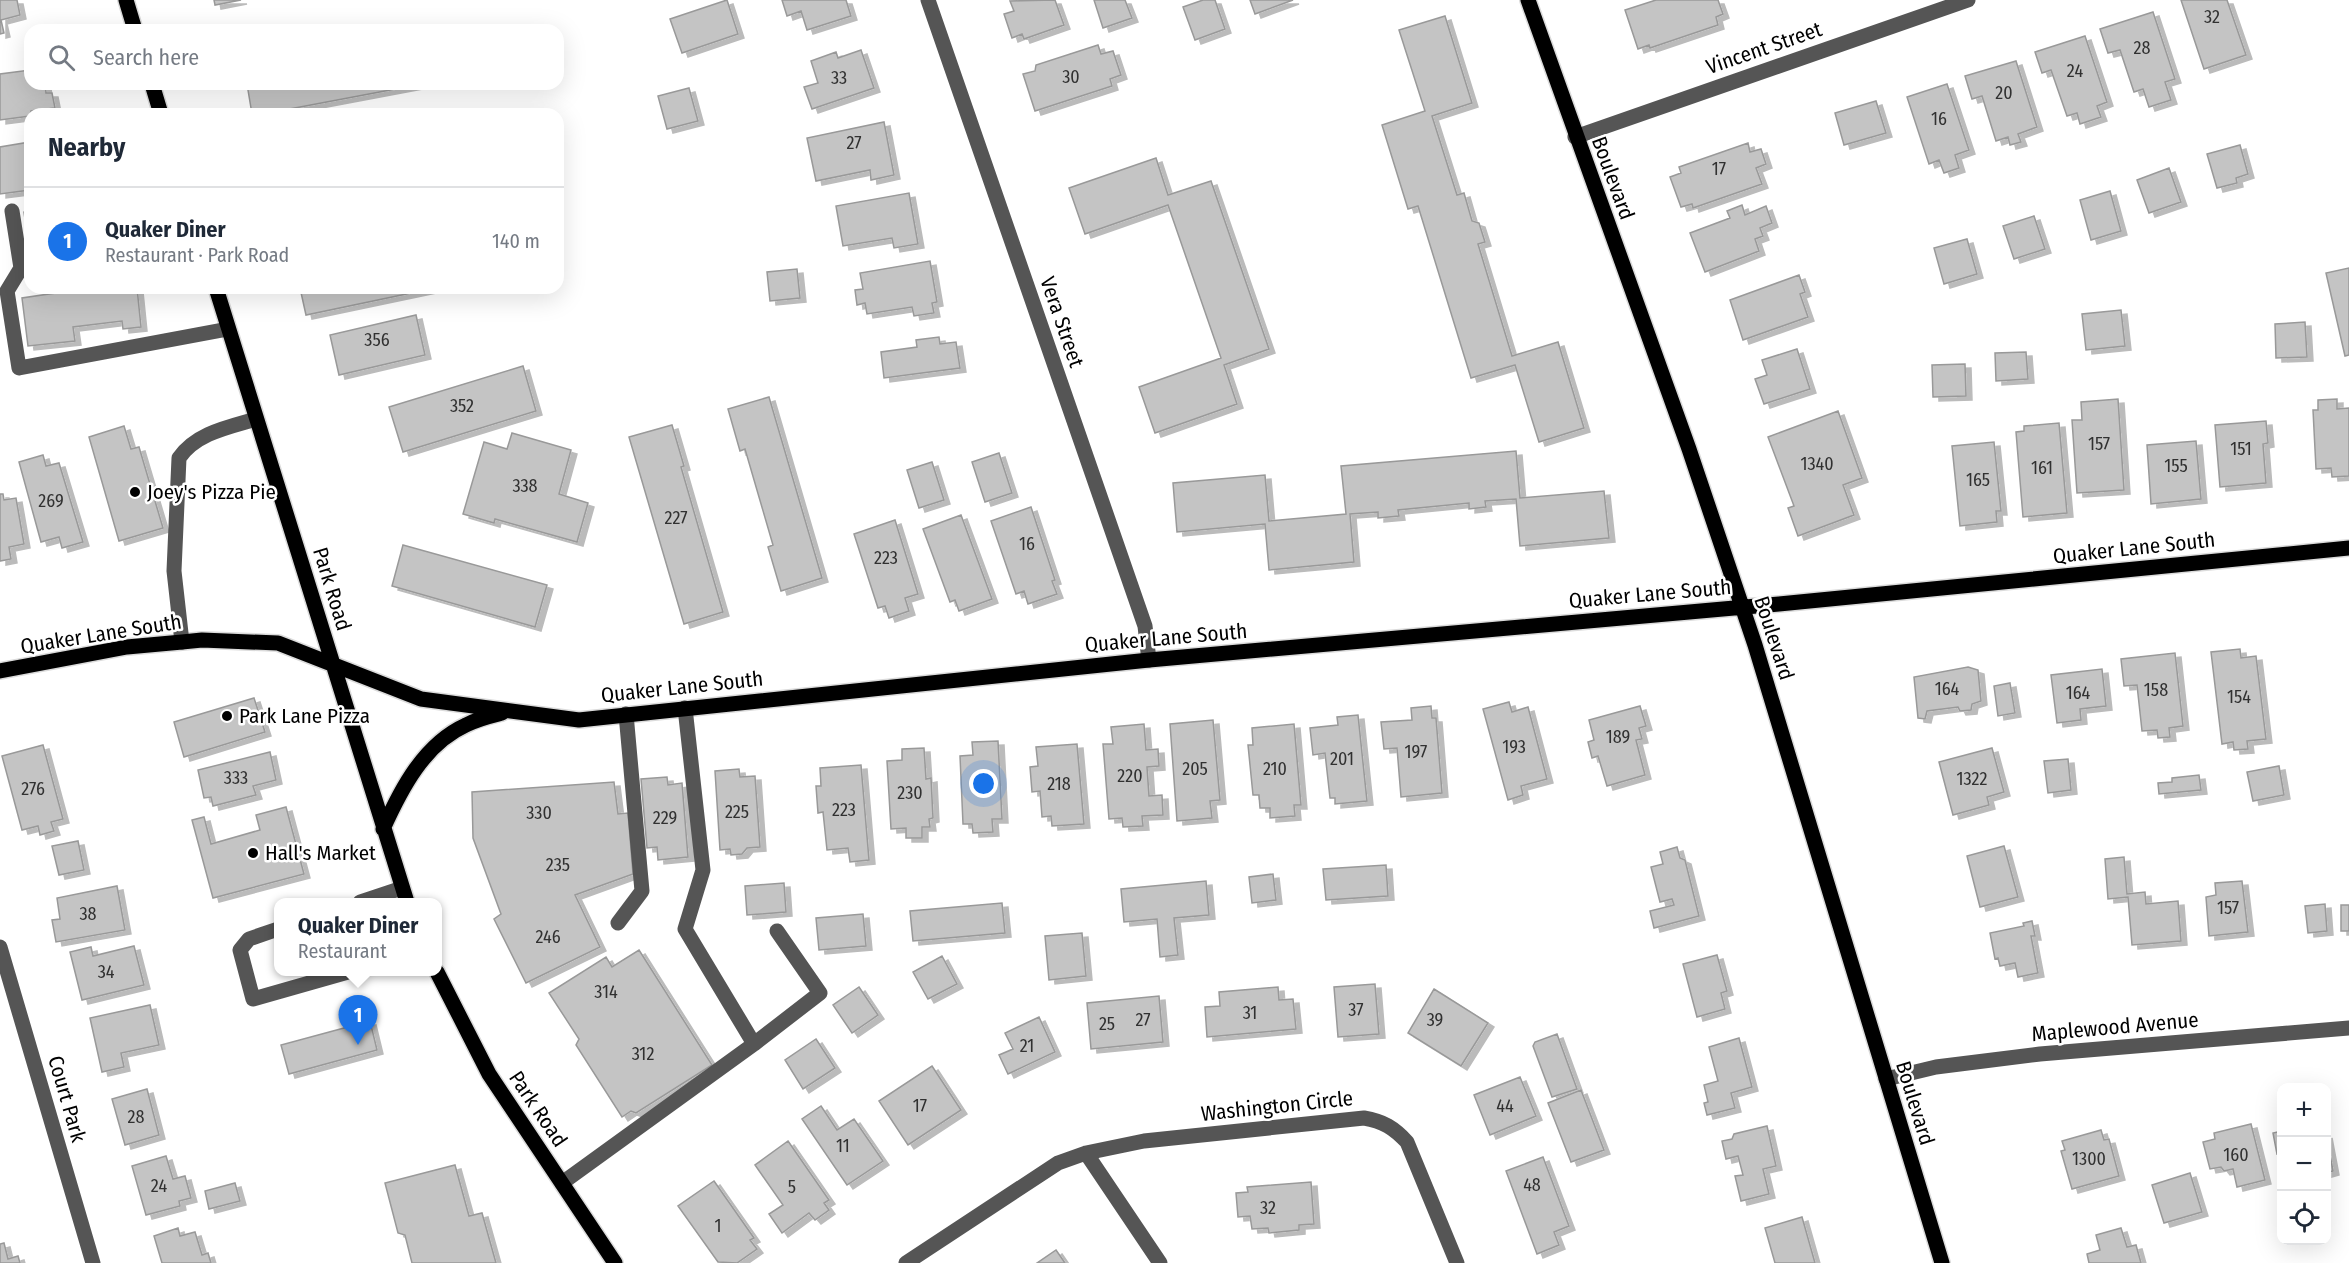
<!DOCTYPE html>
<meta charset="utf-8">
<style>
:root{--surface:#fff;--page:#f2f2f3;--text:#1f2937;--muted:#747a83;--line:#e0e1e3;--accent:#1a73e8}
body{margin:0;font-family:"Fira Sans Condensed",sans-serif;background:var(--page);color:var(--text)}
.controls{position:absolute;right:18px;bottom:18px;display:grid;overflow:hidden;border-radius:12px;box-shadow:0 6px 24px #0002}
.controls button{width:54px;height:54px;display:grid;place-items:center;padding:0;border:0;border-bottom:2px solid var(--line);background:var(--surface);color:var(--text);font:30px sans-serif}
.you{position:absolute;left:984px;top:784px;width:21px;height:21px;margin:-15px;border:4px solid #fff;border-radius:50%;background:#1a73e8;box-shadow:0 0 0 9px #1a73e833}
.badge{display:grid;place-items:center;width:39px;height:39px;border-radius:50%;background:var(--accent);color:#fff;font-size:20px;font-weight:700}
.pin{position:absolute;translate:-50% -50px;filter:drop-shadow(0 2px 3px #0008)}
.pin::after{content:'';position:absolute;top:32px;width:21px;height:18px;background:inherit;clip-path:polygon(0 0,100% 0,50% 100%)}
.popup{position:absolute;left:274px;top:898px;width:168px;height:78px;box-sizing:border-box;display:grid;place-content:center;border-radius:12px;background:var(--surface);filter:drop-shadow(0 2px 4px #0005);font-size:20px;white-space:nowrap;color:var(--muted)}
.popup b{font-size:22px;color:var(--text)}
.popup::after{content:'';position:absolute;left:50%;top:100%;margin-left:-12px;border:12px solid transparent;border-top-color:var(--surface)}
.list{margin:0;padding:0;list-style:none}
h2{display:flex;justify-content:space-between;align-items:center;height:78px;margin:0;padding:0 24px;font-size:26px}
h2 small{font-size:20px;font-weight:400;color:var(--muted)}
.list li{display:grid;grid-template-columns:39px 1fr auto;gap:18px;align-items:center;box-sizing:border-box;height:108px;padding:0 24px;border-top:2px solid var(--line)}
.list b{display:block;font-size:22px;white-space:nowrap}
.list p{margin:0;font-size:20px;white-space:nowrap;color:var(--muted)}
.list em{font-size:20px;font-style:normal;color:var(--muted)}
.icon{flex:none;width:33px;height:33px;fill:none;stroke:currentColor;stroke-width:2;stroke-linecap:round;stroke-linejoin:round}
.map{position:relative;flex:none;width:2349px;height:1263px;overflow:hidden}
.search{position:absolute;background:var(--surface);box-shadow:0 6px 24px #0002;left:24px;top:24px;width:540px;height:66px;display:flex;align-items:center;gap:15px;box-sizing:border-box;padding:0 21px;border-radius:18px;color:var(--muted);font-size:22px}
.panel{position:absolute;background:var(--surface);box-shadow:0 6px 24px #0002;left:24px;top:108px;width:540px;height:186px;border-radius:18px}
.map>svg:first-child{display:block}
.building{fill:#c4c4c4;stroke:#999;stroke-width:1.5;filter:url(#shadow)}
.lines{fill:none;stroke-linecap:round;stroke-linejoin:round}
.major-casing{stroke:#dbdbdb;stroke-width:18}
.minor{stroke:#555;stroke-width:15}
.major{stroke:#000;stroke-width:15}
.poi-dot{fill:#000;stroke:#fff;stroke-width:2}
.labels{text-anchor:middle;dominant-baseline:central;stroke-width:5;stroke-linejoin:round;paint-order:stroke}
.number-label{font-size:18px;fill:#313131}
.street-label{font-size:21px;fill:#000;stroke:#fff}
.poi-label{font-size:21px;fill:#000;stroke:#fff;text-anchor:start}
</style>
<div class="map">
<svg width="2349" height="1263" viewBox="0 0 2349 1263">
<defs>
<filter id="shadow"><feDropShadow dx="6" dy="4" stdDeviation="0" flood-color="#0004"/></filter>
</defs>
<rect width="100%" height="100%" fill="#fff"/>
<path class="building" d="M0,0H17L20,15L1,20L4,33L0,34Z
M214,0H241L215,5Z
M727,0L738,34L682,53L670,19Z
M782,0H846L851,16L807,30L801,11L787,16Z
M1055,0L1064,25L1024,39L1022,34L1012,38L1004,14L1014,11L1010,1Z
M1094,0H1125L1132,18L1103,28Z
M1203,0H1215L1225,29L1195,40L1183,7Z
M1250,0H1293L1255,14Z
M1656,0H1718L1723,14L1716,17L1718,25L1650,48L1649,45L1638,49L1625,10Z
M2181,0H2227L2246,55L2204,69Z
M2153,12L2175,79L2165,82L2171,100L2149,107L2143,89L2134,92L2120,50L2108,53L2100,29Z
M1445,16L1472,103L1432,116L1457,195L1464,193L1472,221L1479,223L1485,242L1478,244L1512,356L1558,342L1584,428L1539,442L1515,365L1471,378L1418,206L1408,209L1382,125L1425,111L1399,30Z
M2085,36L2107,102L2097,106L2101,117L2080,124L2077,113L2067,116L2051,70L2042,73L2035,52Z
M1098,45L1101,54L1113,51L1121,75L1110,79L1112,86L1035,111L1023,74L1035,71L1036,65Z
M861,50L874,88L812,109L804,87L818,83L811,61L836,52L838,58Z
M2016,61L2037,127L2018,134L2021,142L2010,145L2008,137L1996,141L1982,96L1972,99L1965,76Z
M30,70V84H45L46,93H52L55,108L31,111L30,116L0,120V74Z
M247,84H422L263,114H252Z
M1947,84L1969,150L1955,155L1959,168L1944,173L1939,160L1929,164L1907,97Z
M689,88L698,121L667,129L658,96Z
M1876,101L1886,133L1844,145L1835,113Z
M884,122L894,175L871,180L870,170L816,181L807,138Z
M30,142V190L0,194V147Z
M1748,143L1750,152L1761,149L1766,164L1756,168L1762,184L1693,208L1692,204L1681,207L1670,177L1681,173L1679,167Z
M2240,145L2248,174L2236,178L2237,183L2217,188L2207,154Z
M1156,158L1168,195L1211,181L1269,349L1224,365L1237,404L1155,433L1139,387L1221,358L1168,205L1085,234L1069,188Z
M2169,168L2181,202L2149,213L2137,180Z
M2110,191L2121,231L2091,240L2080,200Z
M909,193L918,244L894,248L892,238L843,246L836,206Z
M1742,205L1745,215L1766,206L1772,223L1760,228L1763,236L1755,239L1759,251L1705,272L1690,233L1730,218L1727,211Z
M30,211V254L24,212Z
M2034,216L2045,249L2014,259L2003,226Z
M1967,239L1977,274L1944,284L1934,248Z
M930,261L937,302L932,303L934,313L914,316L912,307L867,314L865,303L857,305L855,290L863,289L860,273Z
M2349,268V355L2345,356L2326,273Z
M797,269L800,298L770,301L767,272Z
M1799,275L1805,292L1800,294L1808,317L1743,340L1730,300Z
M62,288H137L141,327L123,329L122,321L73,327L75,341L28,346L22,298L62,292Z
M300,288H435L306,315Z
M2121,310L2125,346L2086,350L2082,314Z
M416,315L425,355L339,375L330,335Z
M2305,322L2307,357L2276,358L2275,324Z
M939,337L940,344L956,342L960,368L884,378L881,352L917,347L916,340Z
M1797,349L1810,389L1764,404L1755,379L1767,375L1762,360Z
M2026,352L2028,379L1996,381L1995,353Z
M1965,364L1966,396L1933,397L1932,365Z
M523,366L536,411L403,452L389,407Z
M769,397L822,578L781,591L768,547L773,545L745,449L740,451L728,409Z
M2118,399L2124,490L2077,493L2072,420H2082L2081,402Z
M2337,399V409L2349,408V476L2332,477L2331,468L2316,469L2313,410H2318V400Z
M1838,411L1862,478L1843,485L1854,515L1798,536L1788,508L1794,506L1768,437Z
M2266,421L2268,443L2263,444L2266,483L2220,487L2215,425Z
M2059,423L2067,513L2023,517L2016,432L2024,431V426Z
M672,425L684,466L681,467L723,612L684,624L629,437Z
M124,426L131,449L139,447L163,528L119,541L89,437Z
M512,433L571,450L559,494L588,503L577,542L495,519L494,523L463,514L484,442L507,449Z
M2196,441L2201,499L2151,504L2147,445Z
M1994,442L2001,511H1996L1997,522L1960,526L1952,446Z
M1516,451L1520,498L1604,491L1609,538L1520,546L1516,499L1485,501L1486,507L1469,509V503L1398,510L1399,516L1378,518V512L1350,514L1354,562L1269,570L1265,524L1177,532L1173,483L1265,475L1269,521L1346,514L1341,466Z
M999,453L1012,493L985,502L972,462Z
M43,455L46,466L59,463L83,542L62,548L59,537L41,542L19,462Z
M932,462L944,500L919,508L907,470Z
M0,494H3L4,500L16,498L24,544L9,547L11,559L0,561Z
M1031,507L1055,580L1052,581L1057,594L1028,604L1024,591L1016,594L991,521Z
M961,515L992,599L959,611L955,600L950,602L923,529Z
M895,520L918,594L905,598L909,611L889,618L885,606L878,608L854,534Z
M403,545L547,585L535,627L392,586Z
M2240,649L2241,658L2256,656L2266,739L2247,741L2248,749L2234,750L2233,742L2222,744L2211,652Z
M2175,653L2183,726L2169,728L2170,737L2158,738L2157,730L2142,731L2137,685L2124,686L2121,659Z
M1968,667L1978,670L1981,701L1972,704L1971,710L1960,711L1958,707L1927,711L1925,719L1918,718L1914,677Z
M2102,669L2106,706L2080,709L2081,720L2057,723L2051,675Z
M2010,683L2015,713L1998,716L1994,686Z
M254,698L265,732L184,757L174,722Z
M1509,702L1512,712L1528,707L1547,779L1521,786L1523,795L1508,800L1483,709Z
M1431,706L1432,718H1436L1442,793L1401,797L1397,748L1384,749L1381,722L1412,720L1411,708Z
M1640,706L1646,726L1639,728L1642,739L1636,740L1645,775L1607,786L1598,756L1592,758L1588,742L1594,740L1589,720Z
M1358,715L1367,801L1335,804V798H1330L1325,753L1313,755L1310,728L1338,725L1337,717Z
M1213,720L1220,800L1210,801L1212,818L1177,821L1170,724Z
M1144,724L1146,750L1158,749L1159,766L1147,767L1149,796L1162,795L1163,815L1142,816L1143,826L1123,827L1122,818L1109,819L1103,744H1113L1111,727Z
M1294,724L1301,805H1294L1295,816L1270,818V808H1260L1259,795H1253L1248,745H1253L1252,728Z
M998,741L1002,819H992L993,832L973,833L972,824H963L960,756L973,755L972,742Z
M1077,744L1084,824L1052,826L1051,816L1042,817L1040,791L1032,792L1030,767L1038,766L1036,747Z
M43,745L63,819L51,822L54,831L40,835L38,826L22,830L2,756Z
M924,748L926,779L931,778L933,818L929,819L930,827H922V838H906V828L891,829L887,761L902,760V749Z
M1992,748L2004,792L1987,797L1989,805L1953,815L1939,762Z
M270,752L276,780L253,786L256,795L213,806L211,797L204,798L198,770Z
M2068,759L2071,790L2048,793L2044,761Z
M861,765L869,860L850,862L848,848L827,850L823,812L818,813L816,786H821L820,768Z
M2279,766L2284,795L2253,801L2247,772Z
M739,769L740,777L755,776L760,847L747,848L742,854L731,855L730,849L720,850L715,771Z
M2199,775L2201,790L2159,794L2158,783L2172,782V778Z
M667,777L668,785L682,783L688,857L658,860L657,847L647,848L641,779Z
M614,782L618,814L628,813L633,874L575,895L600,947L526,983L494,919L501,914L473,838L472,792Z
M286,807L304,874L213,898L192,820L204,817L211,844L260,830L256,815Z
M78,841L84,870L59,875L52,846Z
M2004,846L2018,897L1980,907L1967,856Z
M1677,847L1680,858L1685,860L1699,916L1654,928L1650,911L1674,905L1672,899L1660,902L1651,867L1663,864L1660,852Z
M2124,857L2127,894L2145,892L2146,904L2178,901L2181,941L2132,945L2128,897L2108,899L2105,859Z
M1386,865L1388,896L1326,900L1323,869Z
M1273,874L1276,900L1252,903L1249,877Z
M1206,881L1209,915L1174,918L1178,955L1160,957L1157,919L1124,922L1121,889Z
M2242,881L2248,932L2209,936L2206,897L2216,895L2215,883Z
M784,883L786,912L747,915L745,886Z
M117,886L125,930L56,942L52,920L60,919L57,898Z
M1002,903L1005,933L913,941L910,911Z
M2325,904L2327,931L2308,933L2305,906Z
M2341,905H2349V931H2341Z
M863,914L866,946L819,950L816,918Z
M2032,921L2035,936H2031L2038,973L2018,977L2015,963L2000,966L1998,958L1995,959L1990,933L2024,926L2023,923Z
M1082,933L1086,976L1049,980L1045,936Z
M134,946L144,985L82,1000L70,952L91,947L93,956Z
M639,950L712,1065L636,1113L631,1111L622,1117L576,1045L579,1039L549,993L606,957L612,967Z
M1717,955L1727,991L1721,993L1725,1009L1697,1017L1683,964Z
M942,956L957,984L928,999L913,972Z
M1375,984L1379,1034L1338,1037L1334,987Z
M859,987L878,1015L852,1033L833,1005Z
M1278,987L1279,1000L1293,999L1296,1029L1207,1037L1205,1007L1220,1006L1219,992Z
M1434,989L1488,1023L1461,1066L1408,1033Z
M1159,996L1163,1042L1091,1049L1087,1003Z
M150,1005L159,1045L121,1053L124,1067L102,1072L90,1018Z
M1039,1017L1055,1052L1008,1074L999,1055L1013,1049L1005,1033Z
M370,1021L377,1050L289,1074L281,1045Z
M1557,1034L1577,1089L1552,1097L1533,1046L1535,1042Z
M1739,1038L1752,1087L1731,1093L1735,1108L1707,1115L1704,1103L1708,1102L1704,1085L1718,1081L1709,1047Z
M816,1039L835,1068L803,1089L785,1060Z
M932,1066L961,1110L908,1145L879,1101Z
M1520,1077L1536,1116L1490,1135L1474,1095Z
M147,1089L159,1135L125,1145L112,1099Z
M1581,1090L1604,1150L1571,1162L1548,1103Z
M821,1106L837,1130L854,1119L883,1161L847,1185L802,1119Z
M2251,1124L2265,1180L2237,1187L2233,1169L2224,1171L2221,1167L2210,1169L2203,1142L2215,1139L2214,1133Z
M1767,1126L1776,1166L1763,1169L1769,1194L1741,1201L1735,1176L1743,1175L1738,1156L1726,1159L1722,1141L1732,1139L1734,1134Z
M2101,1130L2104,1140L2109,1139L2119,1176L2072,1189L2061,1151L2065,1150L2062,1141Z
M2282,1131V1153L2277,1154L2273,1133Z
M2326,1134L2333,1171L2326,1173Z
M788,1141L829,1200L824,1203L829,1210L815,1220L809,1213L782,1233L769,1214L783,1205L755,1165Z
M166,1156L173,1179L185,1176L191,1198L179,1201L180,1206L146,1215L132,1166Z
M1543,1157L1569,1226L1554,1232L1559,1245L1537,1254L1506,1171Z
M455,1165L469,1216L482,1213L496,1263H412L405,1235L398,1233L385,1183Z
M2190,1173L2202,1212L2164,1223L2152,1185Z
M714,1181L754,1238L750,1240L757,1249L737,1263L718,1262L678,1206Z
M1311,1182L1314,1224L1299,1225V1230L1269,1233L1268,1228L1252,1229L1250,1216L1238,1217L1236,1193L1248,1192L1247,1187Z
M235,1183L240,1201L209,1209L205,1191Z
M1802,1217L1815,1263H1775L1765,1228Z
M178,1228L180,1236L195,1232L202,1255L208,1253L211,1263H162L154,1236Z
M2121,1228L2127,1247L2136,1245L2141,1263H2089L2087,1254L2100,1250L2096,1235Z
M4,1243L8,1259L18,1256L20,1263H0V1244Z
M1056,1250L1065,1263H1037Z"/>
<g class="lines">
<g class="major-casing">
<path id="major" d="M126,0L135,30
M1528,0L1689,449L1755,645L1942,1263
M152,84L161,114
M216,288L407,902
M0,671L127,647L182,642L202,640L278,643L421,699L579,720L1149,660L1779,604L2349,548
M383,829C401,789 424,744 466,725C477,719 490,716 502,713
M437,972L489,1074L615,1263"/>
</g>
<path class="minor" d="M928,0L1145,626L1149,660
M1575,137L1968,0
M12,211L21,268
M30,266L21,268L7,291L19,368L228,329
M182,642L174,571L179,458C196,433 229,427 256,419
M360,902L402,888
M618,923L642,891L626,714
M278,929L249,939L240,950L253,999L348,972
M0,947L93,1263
M754,1044L820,993L777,931
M1886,1079L1936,1067L2040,1054L2349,1028
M1086,1153L1160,1263
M562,1183L754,1044L685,929L703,870L685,708
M906,1263L1058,1163L1086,1153L1144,1141L1364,1118C1383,1121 1394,1128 1407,1142L1457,1263"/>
<use href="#major" class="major"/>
</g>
<g class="poi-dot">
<circle cx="135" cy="492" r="6"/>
<circle cx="227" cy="716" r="6"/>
<circle cx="253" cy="853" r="6"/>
</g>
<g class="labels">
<g class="number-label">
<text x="2212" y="17">32</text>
<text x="2142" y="48">28</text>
<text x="2075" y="71">24</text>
<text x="1071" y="77">30</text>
<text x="839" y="78">33</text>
<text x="2004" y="93">20</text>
<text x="1939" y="119">16</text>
<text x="854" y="143">27</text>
<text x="1719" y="169">17</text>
<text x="377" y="340">356</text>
<text x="462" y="406">352</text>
<text x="2099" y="444">157</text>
<text x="2241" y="449">151</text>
<text x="1817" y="464">1340</text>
<text x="2176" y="466">155</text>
<text x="2042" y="468">161</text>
<text x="1978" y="480">165</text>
<text x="525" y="486">338</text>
<text x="51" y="501">269</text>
<text x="676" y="518">227</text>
<text x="1027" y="544">16</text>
<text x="886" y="558">223</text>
<text x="1947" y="689">164</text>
<text x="2156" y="690">158</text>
<text x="2078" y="693">164</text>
<text x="2239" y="697">154</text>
<text x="1618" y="737">189</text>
<text x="1514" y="747">193</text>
<text x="1416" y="752">197</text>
<text x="1342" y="759">201</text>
<text x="1195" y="769">205</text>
<text x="1275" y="769">210</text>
<text x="1130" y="776">220</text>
<text x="236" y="778">333</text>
<text x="1972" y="779">1322</text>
<text x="1059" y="784">218</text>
<text x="33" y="789">276</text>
<text x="910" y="793">230</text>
<text x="844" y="810">223</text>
<text x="737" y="812">225</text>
<text x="539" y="813">330</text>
<text x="665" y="818">229</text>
<text x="558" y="865">235</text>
<text x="2228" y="908">157</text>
<text x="88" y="914">38</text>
<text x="548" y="937">246</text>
<text x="106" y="972">34</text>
<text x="606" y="992">314</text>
<text x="1356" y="1010">37</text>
<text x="1250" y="1013">31</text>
<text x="1143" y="1020">27</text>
<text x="1435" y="1020">39</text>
<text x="1107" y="1024">25</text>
<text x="1027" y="1046">21</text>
<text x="643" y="1054">312</text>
<text x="920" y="1106">17</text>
<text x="1505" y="1106">44</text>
<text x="136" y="1117">28</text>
<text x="843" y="1146">11</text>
<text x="2236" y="1155">160</text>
<text x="2089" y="1159">1300</text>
<text x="1532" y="1185">48</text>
<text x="159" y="1186">24</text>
<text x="792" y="1187">5</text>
<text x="1268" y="1208">32</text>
<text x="718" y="1226">1</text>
</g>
<g class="street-label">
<text transform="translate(1764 48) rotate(-19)">Vincent Street</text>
<text transform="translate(1613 178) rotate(70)">Boulevard</text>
<text transform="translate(1062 322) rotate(71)">Vera Street</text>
<text transform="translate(2134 548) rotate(-6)">Quaker Lane South</text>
<text transform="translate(332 589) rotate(73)">Park Road</text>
<text transform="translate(1650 594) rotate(-5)">Quaker Lane South</text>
<text transform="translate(101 634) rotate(-9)">Quaker Lane South</text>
<text transform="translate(1166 638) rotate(-5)">Quaker Lane South</text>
<text transform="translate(1774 638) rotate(72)">Boulevard</text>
<text transform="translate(682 687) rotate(-6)">Quaker Lane South</text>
<text transform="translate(2115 1027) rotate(-5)">Maplewood Avenue</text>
<text transform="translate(67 1099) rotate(74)">Court Park</text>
<text transform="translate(1915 1103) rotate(73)">Boulevard</text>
<text transform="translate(1277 1106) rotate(-6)">Washington Circle</text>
<text transform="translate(538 1109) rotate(56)">Park Road</text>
</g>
<g class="poi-label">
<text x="147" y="492">Joey's Pizza Pie</text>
<text x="239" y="716">Park Lane Pizza</text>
<text x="265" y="853">Hall's Market</text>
</g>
</g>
</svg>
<div class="controls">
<button>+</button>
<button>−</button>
<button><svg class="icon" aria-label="locate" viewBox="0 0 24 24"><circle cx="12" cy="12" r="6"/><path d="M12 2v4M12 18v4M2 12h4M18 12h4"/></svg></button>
</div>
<div class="you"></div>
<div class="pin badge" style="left:358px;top:1045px">1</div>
<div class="popup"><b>Quaker Diner</b>Restaurant</div>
<div class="search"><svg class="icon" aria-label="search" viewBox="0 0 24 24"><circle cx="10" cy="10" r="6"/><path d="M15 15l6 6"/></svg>Search here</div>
<section class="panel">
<h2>Nearby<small></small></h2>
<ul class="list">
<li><span class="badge">1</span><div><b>Quaker Diner</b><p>Restaurant · Park Road</p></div><em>140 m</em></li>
</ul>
</section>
</div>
